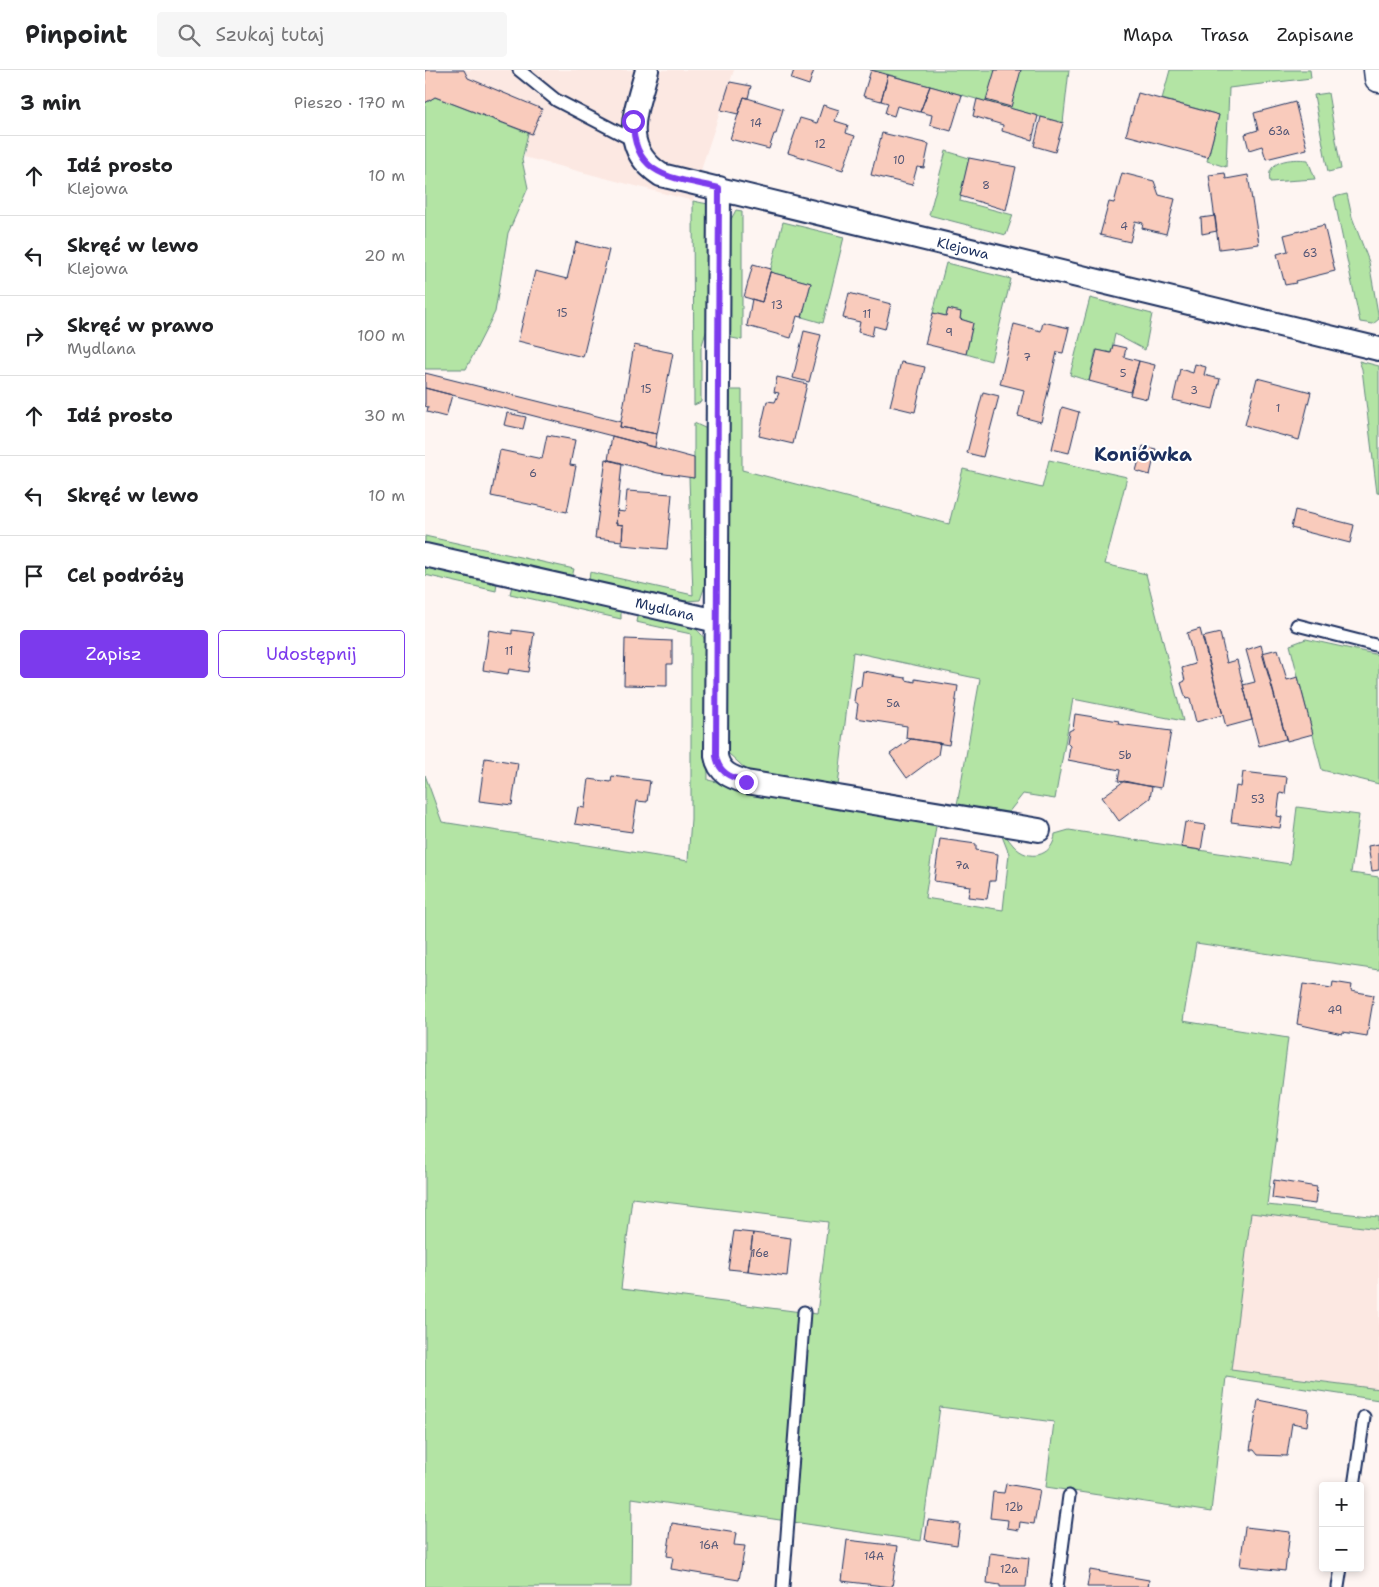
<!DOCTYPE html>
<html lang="pl">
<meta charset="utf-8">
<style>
:root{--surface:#fff;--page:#f6f6f6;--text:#202124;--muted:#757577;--line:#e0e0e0;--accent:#7c3aed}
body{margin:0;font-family:"Shantell Sans",sans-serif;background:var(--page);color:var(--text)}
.controls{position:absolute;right:15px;bottom:15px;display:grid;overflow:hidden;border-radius:5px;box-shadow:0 2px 8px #0003}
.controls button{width:45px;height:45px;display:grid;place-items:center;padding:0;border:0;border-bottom:1px solid var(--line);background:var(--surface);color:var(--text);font:25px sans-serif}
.stop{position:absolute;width:15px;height:15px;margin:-11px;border:4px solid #7c3aed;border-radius:50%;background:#fff}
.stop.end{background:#7c3aed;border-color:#fff;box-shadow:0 1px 5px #0008}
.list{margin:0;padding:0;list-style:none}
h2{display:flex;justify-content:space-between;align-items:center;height:65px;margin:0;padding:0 20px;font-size:21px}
h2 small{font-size:16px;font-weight:400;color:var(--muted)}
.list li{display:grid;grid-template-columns:32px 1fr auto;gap:15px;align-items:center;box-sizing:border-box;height:80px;padding:0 20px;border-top:1px solid var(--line)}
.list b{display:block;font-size:19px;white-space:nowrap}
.list p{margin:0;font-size:16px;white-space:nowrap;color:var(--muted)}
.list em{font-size:16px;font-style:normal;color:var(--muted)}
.actions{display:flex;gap:10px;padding:15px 20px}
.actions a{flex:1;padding:11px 0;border:1px solid var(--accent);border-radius:5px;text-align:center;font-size:18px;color:var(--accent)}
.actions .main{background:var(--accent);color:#fff}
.icon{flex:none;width:28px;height:28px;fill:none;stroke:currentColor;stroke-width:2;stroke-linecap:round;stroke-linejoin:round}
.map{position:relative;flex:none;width:954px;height:1517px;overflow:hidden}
header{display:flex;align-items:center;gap:30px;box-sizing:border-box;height:70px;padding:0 25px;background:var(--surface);border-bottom:1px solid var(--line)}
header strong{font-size:24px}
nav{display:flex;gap:28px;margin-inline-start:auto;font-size:18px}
.search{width:350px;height:45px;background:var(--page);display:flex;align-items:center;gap:12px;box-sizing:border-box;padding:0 18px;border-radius:5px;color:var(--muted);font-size:19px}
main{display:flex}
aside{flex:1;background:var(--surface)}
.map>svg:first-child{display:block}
.built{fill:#fce8e2}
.green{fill:#b3e4a4;stroke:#678a81;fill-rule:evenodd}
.building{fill:#f9cbbc;stroke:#1b2f5e}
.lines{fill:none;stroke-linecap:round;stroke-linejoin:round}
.service-casing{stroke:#1b2f5e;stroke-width:15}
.minor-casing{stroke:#1b2f5e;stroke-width:26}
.secondary-casing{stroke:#1b2f5e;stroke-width:31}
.service{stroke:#fff;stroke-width:11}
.minor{stroke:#fff;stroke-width:22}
.secondary{stroke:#fff;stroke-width:28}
.route{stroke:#7c3aed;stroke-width:6}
.labels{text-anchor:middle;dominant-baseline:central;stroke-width:4;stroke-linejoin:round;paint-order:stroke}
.number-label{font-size:11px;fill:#525676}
.street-label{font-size:14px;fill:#1b2f5e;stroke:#fff}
.district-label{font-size:19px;font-weight:bold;fill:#1b2f5e;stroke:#fff}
</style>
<header>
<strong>Pinpoint</strong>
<div class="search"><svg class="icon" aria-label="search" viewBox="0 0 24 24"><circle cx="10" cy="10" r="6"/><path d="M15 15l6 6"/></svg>Szukaj tutaj</div>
<nav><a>Mapa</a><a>Trasa</a><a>Zapisane</a></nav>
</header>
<main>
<aside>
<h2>3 min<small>Pieszo · 170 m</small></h2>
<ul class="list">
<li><svg class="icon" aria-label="ahead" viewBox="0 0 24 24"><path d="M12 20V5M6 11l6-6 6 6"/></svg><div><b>Idź prosto</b><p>Klejowa</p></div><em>10 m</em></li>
<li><svg class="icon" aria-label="left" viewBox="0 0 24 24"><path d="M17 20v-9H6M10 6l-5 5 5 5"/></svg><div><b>Skręć w lewo</b><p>Klejowa</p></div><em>20 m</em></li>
<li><svg class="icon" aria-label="right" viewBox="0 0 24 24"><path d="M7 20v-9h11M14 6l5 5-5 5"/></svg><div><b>Skręć w prawo</b><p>Mydlana</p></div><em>100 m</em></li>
<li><svg class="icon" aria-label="ahead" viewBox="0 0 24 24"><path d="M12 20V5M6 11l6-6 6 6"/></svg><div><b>Idź prosto</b></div><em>30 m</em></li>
<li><svg class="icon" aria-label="left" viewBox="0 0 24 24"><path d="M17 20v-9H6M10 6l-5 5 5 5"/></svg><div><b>Skręć w lewo</b></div><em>10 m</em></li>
<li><svg class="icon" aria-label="arrive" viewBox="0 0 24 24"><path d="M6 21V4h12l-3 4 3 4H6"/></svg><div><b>Cel podróży</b></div></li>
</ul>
<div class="actions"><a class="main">Zapisz</a><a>Udostępnij</a></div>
</aside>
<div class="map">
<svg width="954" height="1517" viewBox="0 0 954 1517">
<rect width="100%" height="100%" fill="#fef5f2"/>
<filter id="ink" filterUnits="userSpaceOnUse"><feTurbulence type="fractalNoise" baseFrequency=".02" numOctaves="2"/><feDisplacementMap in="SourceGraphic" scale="10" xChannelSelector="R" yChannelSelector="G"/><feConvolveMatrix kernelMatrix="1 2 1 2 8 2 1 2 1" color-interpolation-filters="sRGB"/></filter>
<g filter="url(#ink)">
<path class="built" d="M0,0H309L279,90L268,131L99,87L103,63L0,33Z
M825,1143L954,1159V1319L806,1300Z"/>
<path class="green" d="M447,0H644L638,53L616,47Z
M745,0H885L886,8L804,18L801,97L782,91L794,45L737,29Z
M903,23L916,99L903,102L889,25Z
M10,27L103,63L97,90L103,118L83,163L70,242L41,299H0V33Z
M521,81L544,88L535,131L588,145L581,165L504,145Z
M883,90L890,109L845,112C840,90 866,88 883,90Z
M922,124L927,147L944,192L954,249L948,254L935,252L909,127Z
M268,131L283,134L282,259L276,278V332L269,335Z
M311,140L317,141V270L302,267L303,155Z
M358,152L419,167L398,253L377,247L386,213L345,202Z
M521,193L586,209L566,291L541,284L548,253L535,249L536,242L523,239L521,246L508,243Z
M665,228L727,244L720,280L690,264L686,283L671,280L664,311L645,305Z
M934,291L954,296V423H952L937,299Z
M304,320H317V400L524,454L538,399L617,418L624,390L702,407L680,494L721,504L758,651L648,629L630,729L598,724L583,743L532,735L555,609L428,582L413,716L325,703L303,683Z
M269,353L282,359L281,513L275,530L261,531L164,510L165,502L268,525L264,407L269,408Z
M0,466L149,499L147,507L0,475Z
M0,496L72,512L71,521L0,505Z
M87,516L196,539V549L85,524Z
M213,542C236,547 271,548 281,572L283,710L331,721L512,750L500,828L578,840L584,784L575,761C583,767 586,774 592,779C607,792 629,784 630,764L644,760L865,794L872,737L934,745L926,803L954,807V900L771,873L758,951L863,968L842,1135L954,1147V1159L826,1143L806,1300L954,1319V1330L801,1307L786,1442L621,1417L629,1352L515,1337L496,1471L207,1428L206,1517H0V705L17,752L263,791L266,749V564L211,552ZM207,1128L403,1152L392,1244L196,1219Z
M881,569L954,585V714L897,700L865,575Z"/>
<path class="building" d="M0,0H39L43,8L117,39L107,64L10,27L0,33Z
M369,0H389L384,15L366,9Z
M446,0L463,5L456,31L438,26Z
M570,0H596L586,37L561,30Z
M463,5L505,16L495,42L472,36L469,46L460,43L463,33L456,31Z
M305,12L326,16L323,28L319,27L313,44L296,40Z
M505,16L537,25L526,61L505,55L507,45L495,42Z
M713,23L794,45L783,87L701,65Z
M319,27L358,39L351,64H349L344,79L305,69Z
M552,29L613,46L607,70L577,61L578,55L548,46Z
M870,32L882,79L841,89L837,76L824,80L820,64L833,60L829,43Z
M398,35L414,40L410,51L423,55L421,63L430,66L418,100L363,83L375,48L392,53Z
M616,47L638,53L630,82L609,76Z
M457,63L504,74L499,98L492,97L487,115L446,105Z
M544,88L591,97L581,140L535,126Z
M697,103L729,111L734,125L750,129L741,164L717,158L718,153L710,151L705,172L675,165L684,132L689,133Z
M800,103L801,109L823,105L834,174L794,179L784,105Z
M790,146L792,161L777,164L776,148Z
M899,155L910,201L870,211L871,213L860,215L852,184L863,181L859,165Z
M151,172L184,180L158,287L93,271L110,201L142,209Z
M328,194L346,199L337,232L319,227Z
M345,202L386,213L377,247L372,246L366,268L322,256L327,229L337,232Z
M424,223L466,234L460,259L449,256L447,266L433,262L435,252L418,248Z
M523,239L536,242L535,249L548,253L541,284L500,274L508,243L521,246Z
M618,252L644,258L638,283L632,282L616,352L593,346L599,320L575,314L589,254L616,261Z
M379,261L396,265L384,312L368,308Z
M209,275L248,283L232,364L195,357Z
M688,275L701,278L699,287L714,291L705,322L664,311L672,280L686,283Z
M714,291L730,295L722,329L705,325Z
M476,292L500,297L490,342L465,336Z
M770,294L781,297L779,305L795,309L788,339L748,330L755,299L768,303Z
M0,303L196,352L195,357L232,364L230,377L0,318Z
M352,307L382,314L368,374L334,366L342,331L350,332L354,323L349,322Z
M832,308L886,322L874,370L820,355Z
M0,318L27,325L21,347L2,342L3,337L0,336Z
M558,322L574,326L558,387L542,383Z
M637,337L654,342L644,383L627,379Z
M82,343L101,347L98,359L79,355Z
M122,365L150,370L145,395L151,396L142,442L66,426L75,380L117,389Z
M187,366L269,388V408L233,403L183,390Z
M718,376L731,379L725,405L711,401Z
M181,389L197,393L191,454L198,455L197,471L170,468Z
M202,421L247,424L242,479L197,475L198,455L191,454L192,441L200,442Z
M870,440L929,455L925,473L866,458Z
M775,559L798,645L771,652L765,628L761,629L756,613L760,611L757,598L770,594L762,563Z
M64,560L87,564V560L109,563L103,602L84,599L83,604L58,600Z
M795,563L802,593L812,590L827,650L801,657L778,567Z
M200,569L247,571V594H242V616L199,615Z
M836,575L861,669L834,676L818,615L830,612L821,580Z
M853,579L862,610L873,607L888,664L862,671L837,583Z
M438,601L481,608V610L490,612V609L533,616L524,675L481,668L482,656L431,648L433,634L429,631L431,618L436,616Z
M650,644L694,651L693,654L746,661L736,718L693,711L695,700L643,690L645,676L642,673L644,661L648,659Z
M486,669L515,673L513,685L482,708L465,684Z
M60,688L93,693L87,735L54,731Z
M818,702L862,707L860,724L855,723L852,746L857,747L855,758L806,752L811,716L816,717Z
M187,706L225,711L222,732L212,731L207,762L150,754L153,737L160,738L164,709L186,712Z
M699,711L727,717L725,728L694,751L677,727Z
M760,752L780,755L776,780L756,777Z
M515,769L551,774V780L573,784L570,811H565L562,829L543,827L545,816L509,811Z
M954,774V800L947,801L943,776Z
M908,912L927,915L926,921L949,925L942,966L918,962L917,964L872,954L878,914L907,918Z
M849,1110L892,1117L890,1134L847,1128Z
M309,1161L328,1163L323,1201L303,1199Z
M328,1163L366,1168L362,1206L323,1201Z
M833,1330L884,1340L882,1356L867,1353L862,1386L833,1385L829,1380H825Z
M581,1414L615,1420L609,1454L595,1452L594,1460L582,1458L583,1450L565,1448L568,1422L579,1423Z
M503,1450L535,1454L532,1475L500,1470Z
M247,1453L311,1463L309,1475L320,1476L314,1510L246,1499L248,1487L242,1486Z
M820,1457L865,1462L860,1501L815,1496Z
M422,1470L473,1476L467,1517L417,1511Z
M565,1483L604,1488L601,1517H575V1515L562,1513Z
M665,1500L724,1510L723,1517H662Z"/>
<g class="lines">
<g class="service-casing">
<path id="service" d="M94,0L131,30L208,70
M872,555L954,576
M929,1416L939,1347
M358,1517L379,1242
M632,1517L644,1426
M913,1517L916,1498"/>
</g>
<g class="minor-casing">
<path id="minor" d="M222,0C211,41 193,77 236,105L954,279
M294,118L291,686C294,703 306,707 321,712L614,760
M0,485L292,551"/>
</g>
<g class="secondary-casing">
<path id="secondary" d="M953,0L954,8"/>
</g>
<use href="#service" class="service"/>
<use href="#minor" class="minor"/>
<use href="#secondary" class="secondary"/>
</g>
</g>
<g class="lines" filter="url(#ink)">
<path class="route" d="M208,51C208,108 250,108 294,118L291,686C294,703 305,707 321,712"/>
</g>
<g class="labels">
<g class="number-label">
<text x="331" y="53">14</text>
<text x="854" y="61">63a</text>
<text x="395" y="74">12</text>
<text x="474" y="90">10</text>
<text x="561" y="115">8</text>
<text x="699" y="156">4</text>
<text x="885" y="183">63</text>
<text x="352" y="235">13</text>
<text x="137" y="243">15</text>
<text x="442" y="244">11</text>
<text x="524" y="262">9</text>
<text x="602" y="287">7</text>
<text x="698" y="303">5</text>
<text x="221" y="319">15</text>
<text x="769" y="320">3</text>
<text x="853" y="338">1</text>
<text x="108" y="403">6</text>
<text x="84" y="581">11</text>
<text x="468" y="633">5a</text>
<text x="700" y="685">5b</text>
<text x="833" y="729">53</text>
<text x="537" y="795">7a</text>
<text x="910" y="940">49</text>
<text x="335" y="1183">16e</text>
<text x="589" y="1437">12b</text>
<text x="284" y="1475">16A</text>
<text x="449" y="1486">14A</text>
<text x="584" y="1499">12a</text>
</g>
<g class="street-label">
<text transform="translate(538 178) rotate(14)">Klejowa</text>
<text transform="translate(240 539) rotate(13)">Mydlana</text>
</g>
<g class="district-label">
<text x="718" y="384">Koniówka</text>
</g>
</g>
</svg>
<div class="controls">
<button>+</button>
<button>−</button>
</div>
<div class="stop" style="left:208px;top:51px"></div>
<div class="stop end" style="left:321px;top:712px"></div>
</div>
</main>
